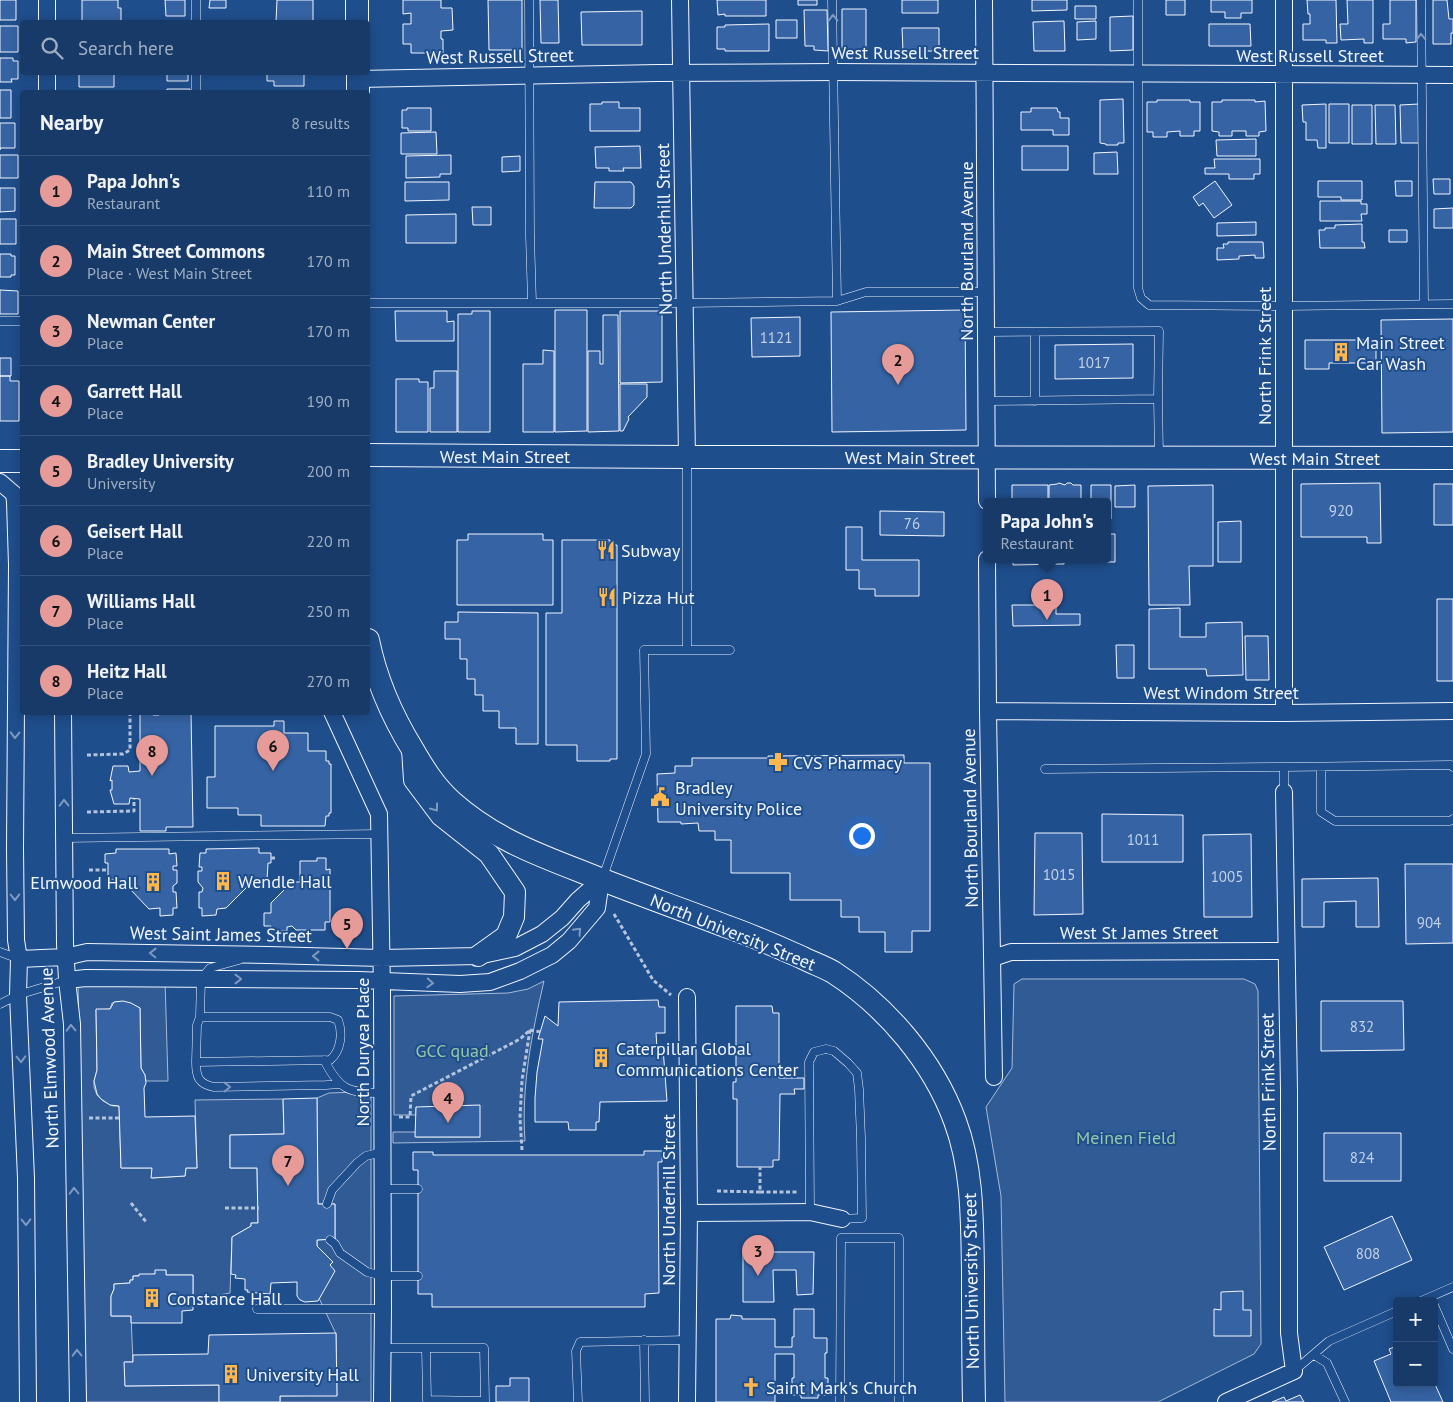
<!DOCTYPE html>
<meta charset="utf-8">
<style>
:root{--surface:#173a69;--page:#244571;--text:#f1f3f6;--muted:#9eadc0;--line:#36547d;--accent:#e69b98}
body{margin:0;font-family:"PT Sans",sans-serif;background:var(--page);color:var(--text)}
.controls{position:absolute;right:15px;bottom:15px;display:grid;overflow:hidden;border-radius:5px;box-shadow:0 2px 12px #0003}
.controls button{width:45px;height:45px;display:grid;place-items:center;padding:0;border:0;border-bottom:1px solid var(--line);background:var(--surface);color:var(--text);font:25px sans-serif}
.you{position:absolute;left:861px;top:835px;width:18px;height:18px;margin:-12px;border:4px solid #fff;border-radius:50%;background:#1a73e8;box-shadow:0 0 0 8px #1a73e833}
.badge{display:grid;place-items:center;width:32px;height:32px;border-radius:50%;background:var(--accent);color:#111;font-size:16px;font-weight:700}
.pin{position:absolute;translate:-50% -41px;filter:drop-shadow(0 1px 2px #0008)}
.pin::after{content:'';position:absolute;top:26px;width:18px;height:15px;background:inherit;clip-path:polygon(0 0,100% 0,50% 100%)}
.popup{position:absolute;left:983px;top:498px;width:128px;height:65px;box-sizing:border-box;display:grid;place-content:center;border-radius:5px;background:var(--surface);filter:drop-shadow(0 1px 4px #0005);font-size:16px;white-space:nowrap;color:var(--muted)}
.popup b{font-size:19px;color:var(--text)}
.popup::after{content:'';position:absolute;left:50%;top:100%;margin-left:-10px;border:10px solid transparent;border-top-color:var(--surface)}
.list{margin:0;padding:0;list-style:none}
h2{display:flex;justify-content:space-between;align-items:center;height:65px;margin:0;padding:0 20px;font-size:21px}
h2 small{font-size:16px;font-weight:400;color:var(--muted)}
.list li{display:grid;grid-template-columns:32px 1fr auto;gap:15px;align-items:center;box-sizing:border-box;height:70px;padding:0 20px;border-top:1px solid var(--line)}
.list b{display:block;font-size:19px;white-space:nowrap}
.list p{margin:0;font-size:16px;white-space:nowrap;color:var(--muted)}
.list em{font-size:16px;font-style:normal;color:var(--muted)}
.icon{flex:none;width:28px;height:28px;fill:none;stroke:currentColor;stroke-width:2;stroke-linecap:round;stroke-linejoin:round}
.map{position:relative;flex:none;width:1453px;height:1402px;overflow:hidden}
.search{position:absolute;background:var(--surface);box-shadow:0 2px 12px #0003;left:20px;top:20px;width:350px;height:55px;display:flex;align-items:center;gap:12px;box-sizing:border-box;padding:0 18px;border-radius:5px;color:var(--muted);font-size:19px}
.panel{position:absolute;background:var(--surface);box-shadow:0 2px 12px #0003;left:20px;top:90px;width:350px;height:625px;border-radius:5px}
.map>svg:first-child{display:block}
.green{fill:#305b95;stroke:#a8bbd7}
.building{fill:#3563a3;stroke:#f2f6ff}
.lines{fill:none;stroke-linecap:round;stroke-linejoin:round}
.service-casing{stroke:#f2f6ff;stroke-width:9}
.minor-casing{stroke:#f2f6ff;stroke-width:18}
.tertiary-casing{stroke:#f2f6ff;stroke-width:22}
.secondary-casing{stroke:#f2f6ff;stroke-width:24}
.path{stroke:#b3c4dc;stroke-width:3;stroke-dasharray:4 2.5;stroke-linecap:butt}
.service{stroke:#1f4e8c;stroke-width:8}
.minor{stroke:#1f4e8c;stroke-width:16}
.tertiary{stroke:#1f4e8c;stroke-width:20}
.secondary{stroke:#1f4e8c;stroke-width:22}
.oneway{stroke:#7e9ac0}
.labels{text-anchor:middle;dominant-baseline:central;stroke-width:4;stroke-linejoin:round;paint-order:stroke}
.number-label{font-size:15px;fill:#c3d1e8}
.street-label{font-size:18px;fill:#f2f6ff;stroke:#1f4e8c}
.poi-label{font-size:18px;fill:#f2f6ff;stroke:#1f4e8c;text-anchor:start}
.park-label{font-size:18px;fill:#97c8a6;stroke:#1f4e8c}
</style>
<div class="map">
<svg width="1453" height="1402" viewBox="0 0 1453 1402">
<rect width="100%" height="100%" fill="#1f4e8c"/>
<path class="green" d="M1022,979H1244L1255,984L1258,991L1261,1344L1254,1354L1158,1402H1005L1001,1196L986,1107L1012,1068L1014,984Z
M165,980L168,1081H146L145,1075L141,1068L140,1008C131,1004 122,999 112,1003L110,1009L96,1010L97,1070L94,1081V1087L97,1095L103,1101L113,1106H119L121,1168H152V1178L185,1176L186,1168H197L195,1100L283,1099L284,1134L230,1135V1168H257L258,1223H251V1226L232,1237L230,1293L193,1300V1275H166V1270L155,1274L133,1276V1280H130V1283L114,1284V1289L111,1296V1316H131L133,1362H125V1386L219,1385V1402H86L78,981Z
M544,981C532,1033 521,1087 525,1141L393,1143V1132H415L416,1137H480L416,1107V1115H394V996L508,993L528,989Z
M358,1092L371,1096V1402H280V1396L337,1395L336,1334L319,1298L330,1265L332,1261L317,1246V1240L335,1239V1204H318L317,1098L329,1093Z"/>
<path class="building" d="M0,0H16V20H0Z
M82,0H118V8H121V22H82Z
M165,0H185V16H166Z
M210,0H226V8H209Z
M277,0H313V22H276Z
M403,0H441V8H452L453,30L441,31V39H443V53H411V44H403V24H411V13L403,14Z
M488,0H522V50H489Z
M540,0H558L559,43H541Z
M717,0H766V16H725V14L718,15Z
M798,0H817V5H798Z
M902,0H938V13H902Z
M1032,0H1067V10L1032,11Z
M1166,0H1185V15H1166Z
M1211,0H1252V13H1241V18H1225V12H1211Z
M1307,0H1336L1337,43H1326V40H1303V24H1310V14H1308Z
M1347,0H1373V43H1364V39L1341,40L1340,24H1348Z
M1390,0H1416V42L1406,43V39H1383V24H1390Z
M1433,0H1447L1449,19H1453V33H1451V44H1433Z
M1075,6H1096V19H1075Z
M842,9H866V50L842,51Z
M804,10H827L828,51L814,50V46H805Z
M642,11V45H582L581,12Z
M1133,16V50L1110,51V17Z
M776,20H797V38H776Z
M1064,21L1065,51H1034L1033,22Z
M1096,21V39L1077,40V22Z
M769,24V51H725V49H717V27H725V25Z
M1209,24H1250L1251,46H1209Z
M0,26H18V52H0Z
M902,28H939V51H903Z
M0,58H13V61H18V79H11L12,82H0Z
M79,72H114V87H79Z
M167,72H188V81H167Z
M267,72H304V86H274V81H267Z
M167,89H190V92H167Z
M0,90H11V118H0Z
M1123,99L1124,143H1118V145H1106V144L1100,143V100Z
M1157,100H1190V102H1200V131H1194V136H1180V131L1167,132V137H1153V132H1147V102H1157Z
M1222,100H1255V102L1265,101L1266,131L1259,132V136H1246V131H1232V136H1219V132L1212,131V102H1222Z
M602,102H619V108H640V131H590V104H602Z
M1326,104V148H1318L1317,140H1306V122H1303L1302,105Z
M1329,104H1349V143H1329Z
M1419,104V143H1401L1400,105Z
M1352,105H1372V144H1352Z
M1375,105H1395L1396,144H1376Z
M407,108H431V131H408V128H402V110H407Z
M1031,108H1057L1058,112H1060V118H1069V135H1053V130H1021V112H1031Z
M0,123H15V148H0V150Z
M436,132L437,154H401V133Z
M1256,139V156H1217L1216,140Z
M640,146L641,168H623L624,171H609V168H596L595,147Z
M1022,146H1068V170H1022Z
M1117,152L1118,174H1094V153Z
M0,155H18V178H0Z
M451,155V174H440V177L406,178V156Z
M520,156V171L502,172V157Z
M1214,159H1260V174H1254V179H1229V174H1205V168H1215Z
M1433,179H1450V194H1434Z
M1215,181L1232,205L1214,218L1203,203L1199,206L1193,197Z
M1318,181H1362V200H1341V197H1318Z
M1395,181H1412V196H1396Z
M405,182H449V200L405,201Z
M595,182H631L634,186V205L631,208H594Z
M0,188H15V211L0,212Z
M1320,201H1361V204H1367V214H1361L1362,221H1320Z
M472,207H491V225H473Z
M1453,208V228H1434V209Z
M456,214V243H406V215Z
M0,219H16V244H0Z
M1256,222V235L1217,236V223Z
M1362,224V242H1364L1365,248H1320L1319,230H1325V228H1335V225Z
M1389,230H1407V242H1389Z
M1228,242H1263L1264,258H1255V255L1239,256V259L1217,260V248H1224L1223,244H1228Z
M0,254H11V256H15V275H11V277H0Z
M0,290L18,291V314H0Z
M555,310H587V431L555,432Z
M965,310L966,430L832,432L831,312Z
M395,311H447V322L454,321V341H396Z
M472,311H490V432H458V314H472Z
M620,311H662V382L620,383Z
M603,315H618L619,431L588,432V351H600V364H603Z
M800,317V356L752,357L751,318Z
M1453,319V432L1382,433L1381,320Z
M1305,340H1376V363H1329V369H1305Z
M1133,344V378L1055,379V345Z
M543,350L554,351V432H523V364H543Z
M0,358H11V376H0Z
M434,371H457V432H430V388H434Z
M0,376H10V381H19V421H0Z
M396,379H419V382H428V432H396Z
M620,384H647V397L628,417L629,419L623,431H620Z
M1059,483L1065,485L1067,483H1071L1073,485H1081V501H1049V485L1057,484Z
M1380,483L1381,543H1367V537H1301V484Z
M1434,484H1453V525H1434Z
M1012,485H1048V501H1012Z
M1091,485H1111V519H1109V534H1115V562H1092V559H1107V501H1091Z
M1135,485V507H1115V486Z
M1213,485V566H1189L1190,605H1149L1148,486Z
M880,511L944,512V536L880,535Z
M1241,521V562H1218V522Z
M846,527H862V560H919V596H875V589H859V570H846Z
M468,534H543V540H553V605H457V540H468Z
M562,540H610V545H617V759H610V761H577V745H546V613H562Z
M1013,559H1064V564L1013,565Z
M1437,599H1453V681H1437Z
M1012,605H1056V614H1080V625L1013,626Z
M1180,608V637H1206V623L1242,622L1243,675L1207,676L1206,669H1149V609Z
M458,612L538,613V744H516V728H499V711H483V695H475V679H467V659H460V639H445V622H458Z
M1245,636H1268L1269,680H1246Z
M1116,645H1134V678H1117Z
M140,712H153V715H159V712H191L193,827H166V831H140V799L130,798L129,804H114L110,790H112V780L110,781L113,766H128L129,772L140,771Z
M274,721H284V733H308V751H326V761H329V764H331V813H329V816H326L325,826H261V815H238V808H207V777H215V726H274Z
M904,755V763H930V931H912V952H885V932H859V917H841V900H790V873H731V840H715V831H699L698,823L681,824V822H658L657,774L675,773V766H692V758H768V756Z
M1102,814L1183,815V862H1102Z
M1035,833H1082L1083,914L1034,915Z
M1251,834L1252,917H1204L1203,835Z
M259,848V853H271V863H268L267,880H247V887L226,908L217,909L216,915L202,916V908H199V892H202L203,888L198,882V871H202V867H199L200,853H206V849Z
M116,849H169V854L176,853L177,866H173V870H177V883L173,886V892H176L177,908H173V915L160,916V908L149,909L129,888V880H108V863H105V854L116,853Z
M317,858H326V870L330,869V922H325V930H296L292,926L287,927V931H271V926H264V913H271V903L292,882H300V861H317Z
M1405,864H1453V943L1406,944Z
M1378,878L1379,927H1356V901L1324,902V927H1302V879Z
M658,1000L659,1007H665V1033H656L657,1048H663L667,1101L600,1102L599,1122H596V1130H569L568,1122H535V1098L537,1072L543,1039H538L545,1016L558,1026L559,1002Z
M123,1001L131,1003L140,1008L141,1068L145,1075L146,1083L144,1088L145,1117L195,1116L197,1168H186L185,1176L151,1178L152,1168H121L119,1106L110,1105L101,1099L97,1094L94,1081L97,1070L96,1009H110L114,1002Z
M1321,1001H1403L1404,1050L1321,1051Z
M736,1006H772L773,1013H779V1078H804V1089H794L795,1094H780L779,1160H773V1167H737V1099H733V1082H736Z
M317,1098L318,1204H335V1239L317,1240V1246L333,1262L330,1265L335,1271L318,1301L305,1302L300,1300L297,1296V1282L271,1283L270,1294L247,1292L248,1290H245V1279L235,1278L236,1275L231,1274L232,1237L251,1226V1223H258L257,1168H230V1135L284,1134L283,1099Z
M480,1105V1137H415L416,1107Z
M1324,1133H1401V1181H1324Z
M644,1151H662V1162H658L659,1293L645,1294V1307H432V1294H418V1170H413V1152H433V1155H644Z
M1392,1216L1412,1260L1344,1290L1324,1247Z
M743,1252H814L813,1294L797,1295L796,1270H773L774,1302H743Z
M155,1270H166V1275H193V1310L182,1311V1323H131V1316H111V1296L114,1289V1284L130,1283V1280H133V1276H139V1274H155Z
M1243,1291V1310H1251V1336H1214V1309L1221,1310V1292Z
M794,1309H814V1338H827V1353H825V1378H828V1395H818V1398H801V1395H792V1378H794V1354H775V1402H716V1319H730L731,1315L742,1316V1319H775V1347H792V1337H794Z
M336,1333L337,1396H280V1402H219V1385L125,1386L124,1362H133V1355L208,1354L209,1335Z
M1397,1346V1383H1434V1382L1443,1402H1391L1374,1361L1391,1354L1389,1349Z
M510,1378H529V1402H496V1386H510Z
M1300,1395L1304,1402H1272L1284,1397L1286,1401Z"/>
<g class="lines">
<g class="service-casing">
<path id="service" d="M196,0V22
M529,0L530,236L532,302
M832,0L837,301
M1138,0V288L1141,298L1149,305L1285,306L1453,304
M1421,0L1424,304
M196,72V92
M368,303H685L837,301L866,292H986
M0,321H22
M986,332L1159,331L1158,399L987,401
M1035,332V401
M1158,399L1159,455
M687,650V459
M1284,767L1451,765L1453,767
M1321,767V812L1335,821H1450L1453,819
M1045,769L1284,767V792
M65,838L380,834
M603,877L646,754L644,650H730
M0,952L19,959
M0,1004L18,995L67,980
M200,1017H330L338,1020C343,1033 341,1051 330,1060L196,1062L197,1025Z
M200,1017L201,979L210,968L239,960
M324,1060C340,1090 348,1093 382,1093
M196,1062C196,1076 198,1084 214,1087L326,1085L339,1084
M382,1189H418
M327,1204L332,1190L357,1163L366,1156L382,1152
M810,1212L809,1062L814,1052L826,1049L834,1051L848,1063L857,1073L859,1089L861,1138L862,1218L842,1219
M330,1240L335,1244L340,1253L367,1272L383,1276H418
M1421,1301L1453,1287
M1434,1305L1453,1349
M257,1309H383
M644,1340L645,1402
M383,1348H484L485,1401L427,1400L426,1348
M1314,1355L1327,1363L1345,1402
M1294,1371L1329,1341L1397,1311
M578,1402L576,1351L580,1342L688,1340
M840,1402L841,1238H899V1402"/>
</g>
<g class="minor-casing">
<path id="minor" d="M47,0V22
M680,0L687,457
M984,0L987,501
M1284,0V713
M47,72V92
M358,79L657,73L834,72L1453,75
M0,482L14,494L15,502L17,565L15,848L16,940L19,959L18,995L26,1178L28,1402
M987,559L988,711L994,1077
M988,711L1284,713L1453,711
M63,712L65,944L67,980L72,1024L78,1402
M332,712L379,814L382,992L383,1309L382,1402
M993,958L1011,952L1286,951
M19,959L65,957L87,952L268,955L382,958L478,956L515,948L542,934L562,918L578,900L601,880
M67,980L86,978L359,980L460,984L490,982L520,971L552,955L569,941L597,908L601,880
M687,997L689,1213L687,1402
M689,1213L810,1212L842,1219
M1226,1402L1294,1371L1289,1333V1090L1284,792"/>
</g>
<g class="tertiary-casing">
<path id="tertiary" d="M412,749L414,780L441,816L489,854L515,892L514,917L506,936L478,956"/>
</g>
<g class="secondary-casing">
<path id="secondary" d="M357,0V22
M358,72V92
M368,455L687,457L1453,458
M0,461H22
M368,640C376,680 392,716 413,750C424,769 435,787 452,802C490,836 533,853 580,871C629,891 679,908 728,927C754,936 778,947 803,958C813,963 824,967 833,972C886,1006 933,1061 955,1121C973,1169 972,1221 973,1271C973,1315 973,1358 974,1402"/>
</g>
<path class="path" d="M87,755L123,754L130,750V712
M87,812L134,811V799
M271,858H276
M89,870H108
M614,914L653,980L671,995
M530,1030L541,1032
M399,1117H410L411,1096L520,1039L530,1030
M89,1118H120
M522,1150L520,1118L522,1080L530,1030
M717,1191L760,1192V1167
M760,1192H799
M131,1203L147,1223
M225,1208H259"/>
<use href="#service" class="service"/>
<use href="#minor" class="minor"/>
<use href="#tertiary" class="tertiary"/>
<use href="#secondary" class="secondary"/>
</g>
<defs><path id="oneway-chevron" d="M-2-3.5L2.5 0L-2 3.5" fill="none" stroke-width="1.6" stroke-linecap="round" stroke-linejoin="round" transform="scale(1.25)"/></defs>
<g class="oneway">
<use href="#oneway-chevron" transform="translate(833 18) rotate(-91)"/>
<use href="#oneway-chevron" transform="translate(1421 37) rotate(-91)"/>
<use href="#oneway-chevron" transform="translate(15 735) rotate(91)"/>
<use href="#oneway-chevron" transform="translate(64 803) rotate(-91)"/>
<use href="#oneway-chevron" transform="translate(435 808) rotate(54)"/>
<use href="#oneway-chevron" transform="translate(15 897) rotate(89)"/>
<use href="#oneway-chevron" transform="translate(578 931) rotate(-47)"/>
<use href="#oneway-chevron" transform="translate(153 953) rotate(-179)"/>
<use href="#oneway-chevron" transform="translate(316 956) rotate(-179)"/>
<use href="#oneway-chevron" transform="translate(238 979)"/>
<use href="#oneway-chevron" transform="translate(430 983) rotate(3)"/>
<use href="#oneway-chevron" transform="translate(71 1028) rotate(-92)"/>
<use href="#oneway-chevron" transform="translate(21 1059) rotate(88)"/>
<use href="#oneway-chevron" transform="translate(227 1087) rotate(-1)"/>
<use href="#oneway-chevron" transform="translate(74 1191) rotate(-91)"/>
<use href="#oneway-chevron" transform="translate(26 1222) rotate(89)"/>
<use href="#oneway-chevron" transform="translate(77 1353) rotate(-91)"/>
</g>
<defs>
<g id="building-bare" transform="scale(1.5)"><path d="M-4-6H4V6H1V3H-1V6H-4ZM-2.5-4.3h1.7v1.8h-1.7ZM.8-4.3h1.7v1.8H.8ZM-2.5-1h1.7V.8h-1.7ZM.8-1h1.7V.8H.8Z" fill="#ffb74d" stroke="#1f4e8c" stroke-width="2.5" paint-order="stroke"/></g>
<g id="restaurant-bare" transform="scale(1.5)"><path d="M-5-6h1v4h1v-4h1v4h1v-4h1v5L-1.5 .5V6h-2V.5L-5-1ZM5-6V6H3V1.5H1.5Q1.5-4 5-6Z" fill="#ffb74d" stroke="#1f4e8c" stroke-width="2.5" paint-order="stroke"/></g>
<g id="pharmacy-bare" transform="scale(1.5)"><path d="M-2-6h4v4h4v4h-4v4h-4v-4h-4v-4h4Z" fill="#ffb74d" stroke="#1f4e8c" stroke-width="2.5" paint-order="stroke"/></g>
<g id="civic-bare" transform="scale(1.5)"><path d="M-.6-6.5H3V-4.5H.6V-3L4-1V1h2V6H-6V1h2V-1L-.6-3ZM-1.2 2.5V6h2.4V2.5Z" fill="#ffb74d" stroke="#1f4e8c" stroke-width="2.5" paint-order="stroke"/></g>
<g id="church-bare" transform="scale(1.5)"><path d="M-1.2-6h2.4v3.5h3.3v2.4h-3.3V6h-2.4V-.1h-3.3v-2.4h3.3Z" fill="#ffb74d" stroke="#1f4e8c" stroke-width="2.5" paint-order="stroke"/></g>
</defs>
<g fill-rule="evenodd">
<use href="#building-bare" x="1341" y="352"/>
<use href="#restaurant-bare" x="606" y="550"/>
<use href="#restaurant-bare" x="607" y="597"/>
<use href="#pharmacy-bare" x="778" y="762"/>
<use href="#civic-bare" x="660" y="797"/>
<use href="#building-bare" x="223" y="881"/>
<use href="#building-bare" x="153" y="882"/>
<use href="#building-bare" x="601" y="1058"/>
<use href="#building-bare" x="152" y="1298"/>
<use href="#building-bare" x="231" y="1374"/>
<use href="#church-bare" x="751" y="1387"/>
</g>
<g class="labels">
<g class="number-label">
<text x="776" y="337">1121</text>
<text x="1094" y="362">1017</text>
<text x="1341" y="510">920</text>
<text x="912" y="523">76</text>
<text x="1143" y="839">1011</text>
<text x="1059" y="874">1015</text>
<text x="1227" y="876">1005</text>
<text x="1429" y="922">904</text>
<text x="1362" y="1026">832</text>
<text x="1362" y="1157">824</text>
<text x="1368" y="1253">808</text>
</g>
<g class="street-label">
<text x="905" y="52">West Russell Street</text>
<text x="1310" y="55">West Russell Street</text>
<text transform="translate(500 56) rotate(-1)">West Russell Street</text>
<text transform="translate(664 229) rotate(-91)">North Underhill Street</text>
<text transform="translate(966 251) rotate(-90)">North Bourland Avenue</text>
<text transform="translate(1264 356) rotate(-90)">North Frink Street</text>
<text x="505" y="456">West Main Street</text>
<text x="910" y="457">West Main Street</text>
<text x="1315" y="458">West Main Street</text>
<text x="1221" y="692">West Windom Street</text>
<text transform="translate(970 818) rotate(-91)">North Bourland Avenue</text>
<text transform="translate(733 932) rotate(22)">North University Street</text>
<text x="1139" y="932">West St James Street</text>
<text transform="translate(221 934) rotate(1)">West Saint James Street</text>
<text transform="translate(362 1052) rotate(-90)">North Duryea Place</text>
<text transform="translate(49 1058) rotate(-92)">North Elmwood Avenue</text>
<text transform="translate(1268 1082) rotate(-91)">North Frink Street</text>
<text transform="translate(668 1200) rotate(-90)">North Underhill Street</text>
<text transform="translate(971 1281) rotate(-91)">North University Street</text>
</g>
<g class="poi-label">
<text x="1356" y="342">Main Street<tspan x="1356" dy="21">Car Wash</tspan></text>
<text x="621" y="550">Subway</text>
<text x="622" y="597">Pizza Hut</text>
<text x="793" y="762">CVS Pharmacy</text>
<text x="675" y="787">Bradley<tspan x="675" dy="21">University Police</tspan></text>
<text x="238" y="881">Wendle Hall</text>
<text x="138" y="882" text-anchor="end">Elmwood Hall</text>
<text x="616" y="1048">Caterpillar Global<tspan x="616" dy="21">Communications Center</tspan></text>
<text x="167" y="1298">Constance Hall</text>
<text x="246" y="1374">University Hall</text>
<text x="766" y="1387">Saint Mark's Church</text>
</g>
<g class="park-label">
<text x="452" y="1050">GCC quad</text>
<text x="1126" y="1137">Meinen Field</text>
</g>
</g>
</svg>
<div class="controls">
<button>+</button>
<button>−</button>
</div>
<div class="you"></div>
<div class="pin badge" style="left:1047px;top:620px">1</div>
<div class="popup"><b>Papa John's</b>Restaurant</div>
<div class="pin badge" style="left:898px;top:385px">2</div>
<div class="pin badge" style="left:758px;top:1276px">3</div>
<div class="pin badge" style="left:448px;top:1123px">4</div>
<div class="pin badge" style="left:347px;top:949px">5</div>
<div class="pin badge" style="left:273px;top:771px">6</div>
<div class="pin badge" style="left:288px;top:1186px">7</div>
<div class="pin badge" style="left:152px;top:776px">8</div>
<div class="search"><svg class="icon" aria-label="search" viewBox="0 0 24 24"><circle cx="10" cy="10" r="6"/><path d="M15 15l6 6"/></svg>Search here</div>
<section class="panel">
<h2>Nearby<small>8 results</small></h2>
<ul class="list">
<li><span class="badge">1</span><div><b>Papa John's</b><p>Restaurant</p></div><em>110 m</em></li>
<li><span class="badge">2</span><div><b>Main Street Commons</b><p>Place · West Main Street</p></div><em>170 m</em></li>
<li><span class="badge">3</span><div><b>Newman Center</b><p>Place</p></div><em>170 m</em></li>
<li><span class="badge">4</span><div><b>Garrett Hall</b><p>Place</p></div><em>190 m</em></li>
<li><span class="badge">5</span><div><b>Bradley University</b><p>University</p></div><em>200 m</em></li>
<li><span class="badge">6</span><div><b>Geisert Hall</b><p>Place</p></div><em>220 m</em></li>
<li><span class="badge">7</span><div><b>Williams Hall</b><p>Place</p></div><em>250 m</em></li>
<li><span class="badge">8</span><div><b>Heitz Hall</b><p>Place</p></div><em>270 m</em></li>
</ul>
</section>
</div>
